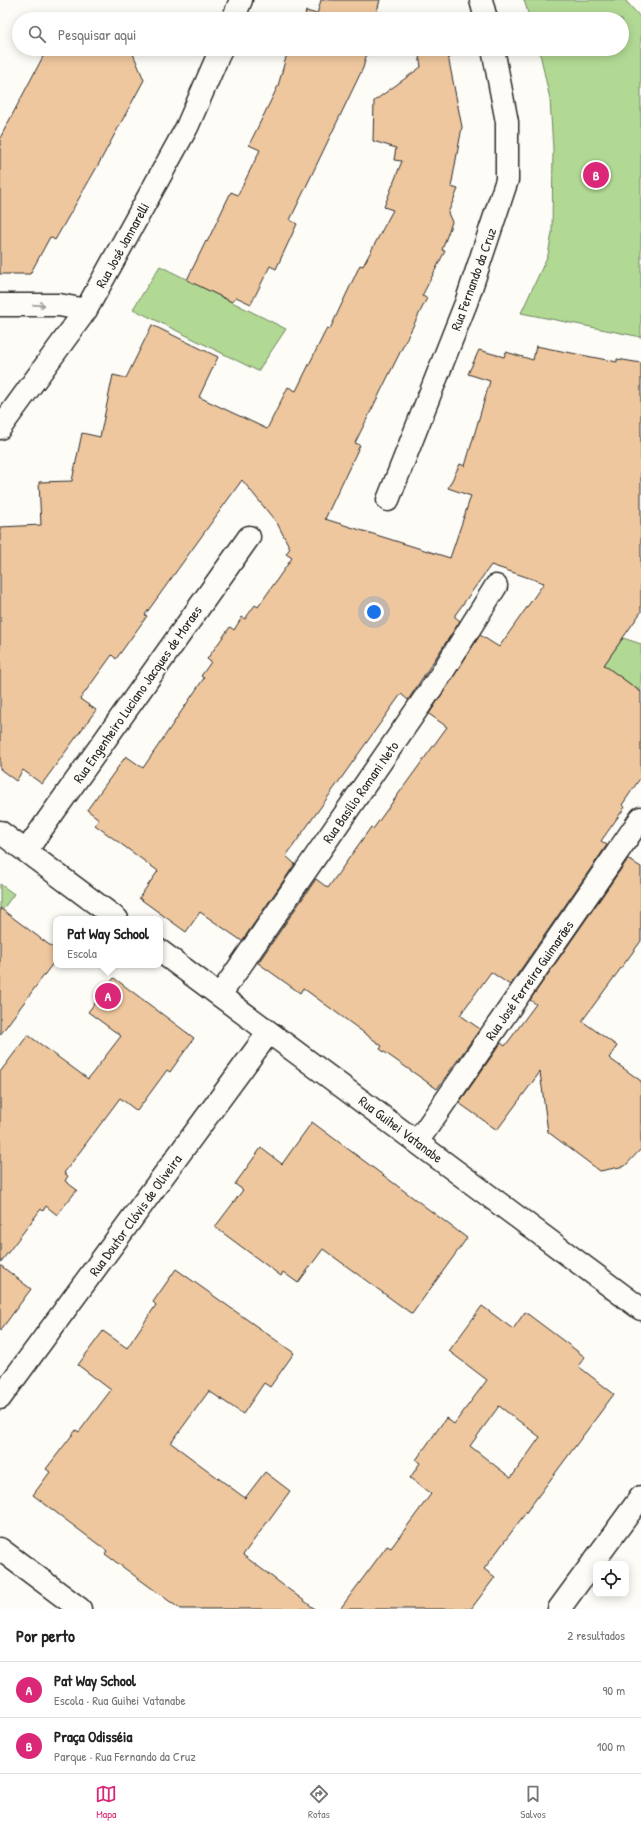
<!DOCTYPE html>
<html lang="pt">
<meta charset="utf-8">
<style>
:root{--surface:#fff;--page:#f2f2f2;--text:#222;--muted:#767676;--line:#e0e0e0;--accent:#db2777}
body{margin:0;font-family:"Patrick Hand",sans-serif;background:var(--page);color:var(--text)}
.controls{position:absolute;right:12px;bottom:12px;display:grid;overflow:hidden;border-radius:8px;box-shadow:0 2px 10px #0003}
.controls button{width:36px;height:36px;display:grid;place-items:center;padding:0;border:0;border-bottom:1px solid var(--line);background:var(--surface);color:var(--text);font:20px sans-serif}
.you{position:absolute;left:374px;top:612px;width:14px;height:14px;margin:-10px;border:3px solid #fff;border-radius:50%;background:#1a73e8;box-shadow:0 0 0 6px #1a73e833}
.badge{display:grid;place-items:center;width:26px;height:26px;border-radius:50%;background:var(--accent);color:#fff;font-size:13px;font-weight:700}
.pin{position:absolute;translate:-50% -50%;border:2px solid #fff;box-shadow:0 1px 4px #0006}
.popup{position:absolute;left:53px;top:916px;width:110px;height:52px;box-sizing:border-box;display:grid;place-content:center;border-radius:8px;background:var(--surface);filter:drop-shadow(0 1px 3px #0005);font-size:13px;white-space:nowrap;color:var(--muted)}
.popup b{font-size:15px;color:var(--text)}
.popup::after{content:'';position:absolute;left:50%;top:100%;margin-left:-8px;border:8px solid transparent;border-top-color:var(--surface)}
.list{margin:0;padding:0;list-style:none}
h2{display:flex;justify-content:space-between;align-items:center;height:52px;margin:0;padding:0 16px;font-size:17px}
h2 small{font-size:13px;font-weight:400;color:var(--muted)}
.list li{display:grid;grid-template-columns:26px 1fr auto;gap:12px;align-items:center;box-sizing:border-box;height:56px;padding:0 16px;border-top:1px solid var(--line)}
.list b{display:block;font-size:15px;white-space:nowrap}
.list p{margin:0;font-size:13px;white-space:nowrap;color:var(--muted)}
.list em{font-size:13px;font-style:normal;color:var(--muted)}
.icon{flex:none;width:22px;height:22px;fill:none;stroke:currentColor;stroke-width:2;stroke-linecap:round;stroke-linejoin:round}
.map{position:relative;flex:none;width:641px;height:1609px;overflow:hidden}
.search{position:absolute;background:var(--surface);box-shadow:0 2px 10px #0003;left:12px;right:12px;top:12px;height:44px;display:flex;align-items:center;gap:10px;box-sizing:border-box;padding:0 14px;border-radius:22px;color:var(--muted);font-size:15px}
.sheet{height:164px;background:var(--surface)}
nav{display:flex;justify-content:space-around;align-items:center;box-sizing:border-box;height:56px;border-top:1px solid var(--line);background:var(--surface);font-size:11px;color:var(--muted)}
nav a{display:grid;justify-items:center;gap:2px}
nav .on{color:var(--accent)}
.map>svg:first-child{display:block}
.green{fill:#b2d994;stroke:#6e8260}
.building{fill:#eec79e;stroke:#2b2b2b;fill-rule:evenodd}
.lines{fill:none;stroke-linecap:round;stroke-linejoin:round}
.minor-casing{stroke:#2b2b2b;stroke-width:25}
.minor{stroke:#fdfcf7;stroke-width:22}
.oneway{stroke:#9e9e9b}
.labels{text-anchor:middle;dominant-baseline:central;stroke-width:3;stroke-linejoin:round;paint-order:stroke}
.street-label{font-size:14px;fill:#2b2b2b;stroke:#fdfcf7}
</style>
<div class="map">
<svg width="641" height="1609" viewBox="0 0 641 1609">
<rect width="100%" height="100%" fill="#fdfcf7"/>
<filter id="ink" filterUnits="userSpaceOnUse"><feTurbulence type="fractalNoise" baseFrequency=".025" numOctaves="2"/><feDisplacementMap in="SourceGraphic" scale="8" xChannelSelector="R" yChannelSelector="G"/><feConvolveMatrix kernelMatrix="1 2 1 2 8 2 1 2 1" color-interpolation-filters="sRGB"/></filter>
<g filter="url(#ink)">
<path class="green" d="M524,0H625L641,18V337L521,313L548,255L552,233L553,149L550,99L539,49H622V19H530Z
M160,266L286,329L258,371L133,309Z
M623,638L641,644V692L604,665Z
M0,884L14,894L0,913Z"/>
<path class="building" d="M321,0H380L375,19H304L306,11L317,14Z
M47,49H131L144,80L97,167L55,240L50,237L30,274H0V138Z
M296,49H368L363,68L290,220L297,224L276,269L270,266L251,304L236,297L232,302L187,280L206,241L207,242L231,192L238,195L260,150L249,145L278,86L288,50L295,52Z
M418,49L447,51L462,127L451,187L458,189L448,213L452,222L442,250L445,251L422,296L427,298L355,443L360,445L325,519L450,558L471,496L448,488L460,464L465,466L490,381L468,374L479,350L504,357L506,352L533,360L536,346L617,362V359L641,363V612L604,665L641,692V777L622,805L625,807L601,841L607,845L510,985L491,972L460,1015L480,1029L437,1089L380,1049L382,1046L303,988L300,993L258,963L316,879L328,888L371,827L373,829L447,727L429,714L480,635L499,647L544,583L491,565L455,615V617L460,621L408,700L401,694L286,856L295,864L242,941L200,912L186,932L139,898L158,871L95,825L99,819L87,810L126,756L143,768L204,678L201,676L211,662L207,659L230,627L234,630L242,617L245,619L255,605L258,607L292,558L286,554L290,548L277,523L242,480L145,615L147,616L116,659L112,655L80,699L96,710L42,784L23,770L16,781L0,769V527L41,525L39,482L72,481L82,433L100,437L113,375L126,378L152,325L218,357L199,397L267,429L288,387L296,391L327,328L330,329L360,265L363,266L393,210L384,207L402,161L394,160L396,148L373,141L374,101L421,67Z
M628,859L641,867V941L582,1021L617,1046L609,1058L641,1081V1149L625,1166L600,1171L548,1132L540,1072L497,1130L459,1103L501,1043L505,1046L536,1004L530,1000Z
M0,908L56,950V959L0,1035Z
M114,978L194,1038L170,1072L167,1070L137,1111L120,1098L64,1173L68,1176L65,1181L77,1190L57,1215L46,1206L43,1211L41,1209L0,1263V1072L28,1035L88,1079L121,1036L88,1012Z
M312,1122L467,1238L412,1314L323,1249L298,1283L283,1272L281,1276L215,1227L243,1190L235,1184L261,1148L282,1164Z
M0,1265L31,1289L0,1331Z
M176,1269L294,1353L270,1387L264,1383L243,1414L209,1391L171,1443L245,1498L265,1472L290,1491L243,1555L315,1609H180L105,1554L107,1551L33,1495L50,1472L46,1469L76,1430L79,1432L111,1390L78,1365L103,1331L127,1348L156,1305L153,1302Z
M482,1306L513,1329L525,1312L585,1357L578,1366L614,1394L484,1569L495,1577L471,1609H340L387,1546L391,1548L431,1494L410,1478L420,1463L416,1460L446,1418L454,1424L487,1380L449,1351ZM499,1406L540,1437L511,1478L470,1446Z"/>
<g class="lines">
<g class="minor-casing">
<path id="minor" d="M481,0L486,19
M233,19L241,0
M0,305H59L86,310
M0,428L86,310L187,127L221,49
M388,500L466,303L507,180V122L493,49
M0,832L117,919
M26,851L249,537
M160,951L641,1309
M220,995L440,676L496,586
M417,1142L641,818
M0,1398L269,1032
M0,1549L80,1609
M559,1609L641,1497"/>
</g>
<use href="#minor" class="minor"/>
</g>
<defs><path id="oneway-shaft" d="M-6 0H5M1.5-3L5.5 0L1.5 3" fill="none" stroke-width="1.6" stroke-linecap="round" stroke-linejoin="round"/></defs>
<use class="oneway" href="#oneway-shaft" transform="translate(39 305) rotate(1)"/>
</g>
<g class="labels">
<g class="street-label">
<text transform="translate(122 245) rotate(-61)">Rua José Jannarelli</text>
<text transform="translate(473 279) rotate(-70)">Rua Fernando da Cruz</text>
<text transform="translate(137 694) rotate(-55)">Rua Engenheiro Luciano Jacques de Moraes</text>
<text transform="translate(360 792) rotate(-55)">Rua Basílio Romani Neto</text>
<text transform="translate(529 980) rotate(-55)">Rua José Ferreira Guimarães</text>
<text transform="translate(401 1129) rotate(37)">Rua Guihei Vatanabe</text>
<text transform="translate(135 1215) rotate(-54)">Rua Doutor Clóvis de Oliveira</text>
</g>
</g>
</svg>
<div class="controls">
<button><svg class="icon" aria-label="locate" viewBox="0 0 24 24"><circle cx="12" cy="12" r="6"/><path d="M12 2v4M12 18v4M2 12h4M18 12h4"/></svg></button>
</div>
<div class="you"></div>
<div class="pin badge" style="left:108px;top:996px">A</div>
<div class="popup"><b>Pat Way School</b>Escola</div>
<div class="pin badge" style="left:596px;top:175px">B</div>
<div class="search"><svg class="icon" aria-label="search" viewBox="0 0 24 24"><circle cx="10" cy="10" r="6"/><path d="M15 15l6 6"/></svg>Pesquisar aqui</div>
</div>
<section class="sheet">
<h2>Por perto<small>2 resultados</small></h2>
<ul class="list">
<li><span class="badge">A</span><div><b>Pat Way School</b><p>Escola · Rua Guihei Vatanabe</p></div><em>90 m</em></li>
<li><span class="badge">B</span><div><b>Praça Odisséia</b><p>Parque · Rua Fernando da Cruz</p></div><em>100 m</em></li>
</ul>
</section>
<nav>
<a class="on"><svg class="icon" aria-label="map" viewBox="0 0 24 24"><path d="M3 6l6-2 6 2 6-2v14l-6 2-6-2-6 2zM9 4v14M15 6v14"/></svg>Mapa</a>
<a><svg class="icon" aria-label="directions" viewBox="0 0 24 24"><path d="M12 3l9 9-9 9-9-9zM9 14v-3h6M13 9l2 2-2 2"/></svg>Rotas</a>
<a><svg class="icon" aria-label="saved" viewBox="0 0 24 24"><path d="M7 4h10v16l-5-4-5 4z"/></svg>Salvos</a>
</nav>
